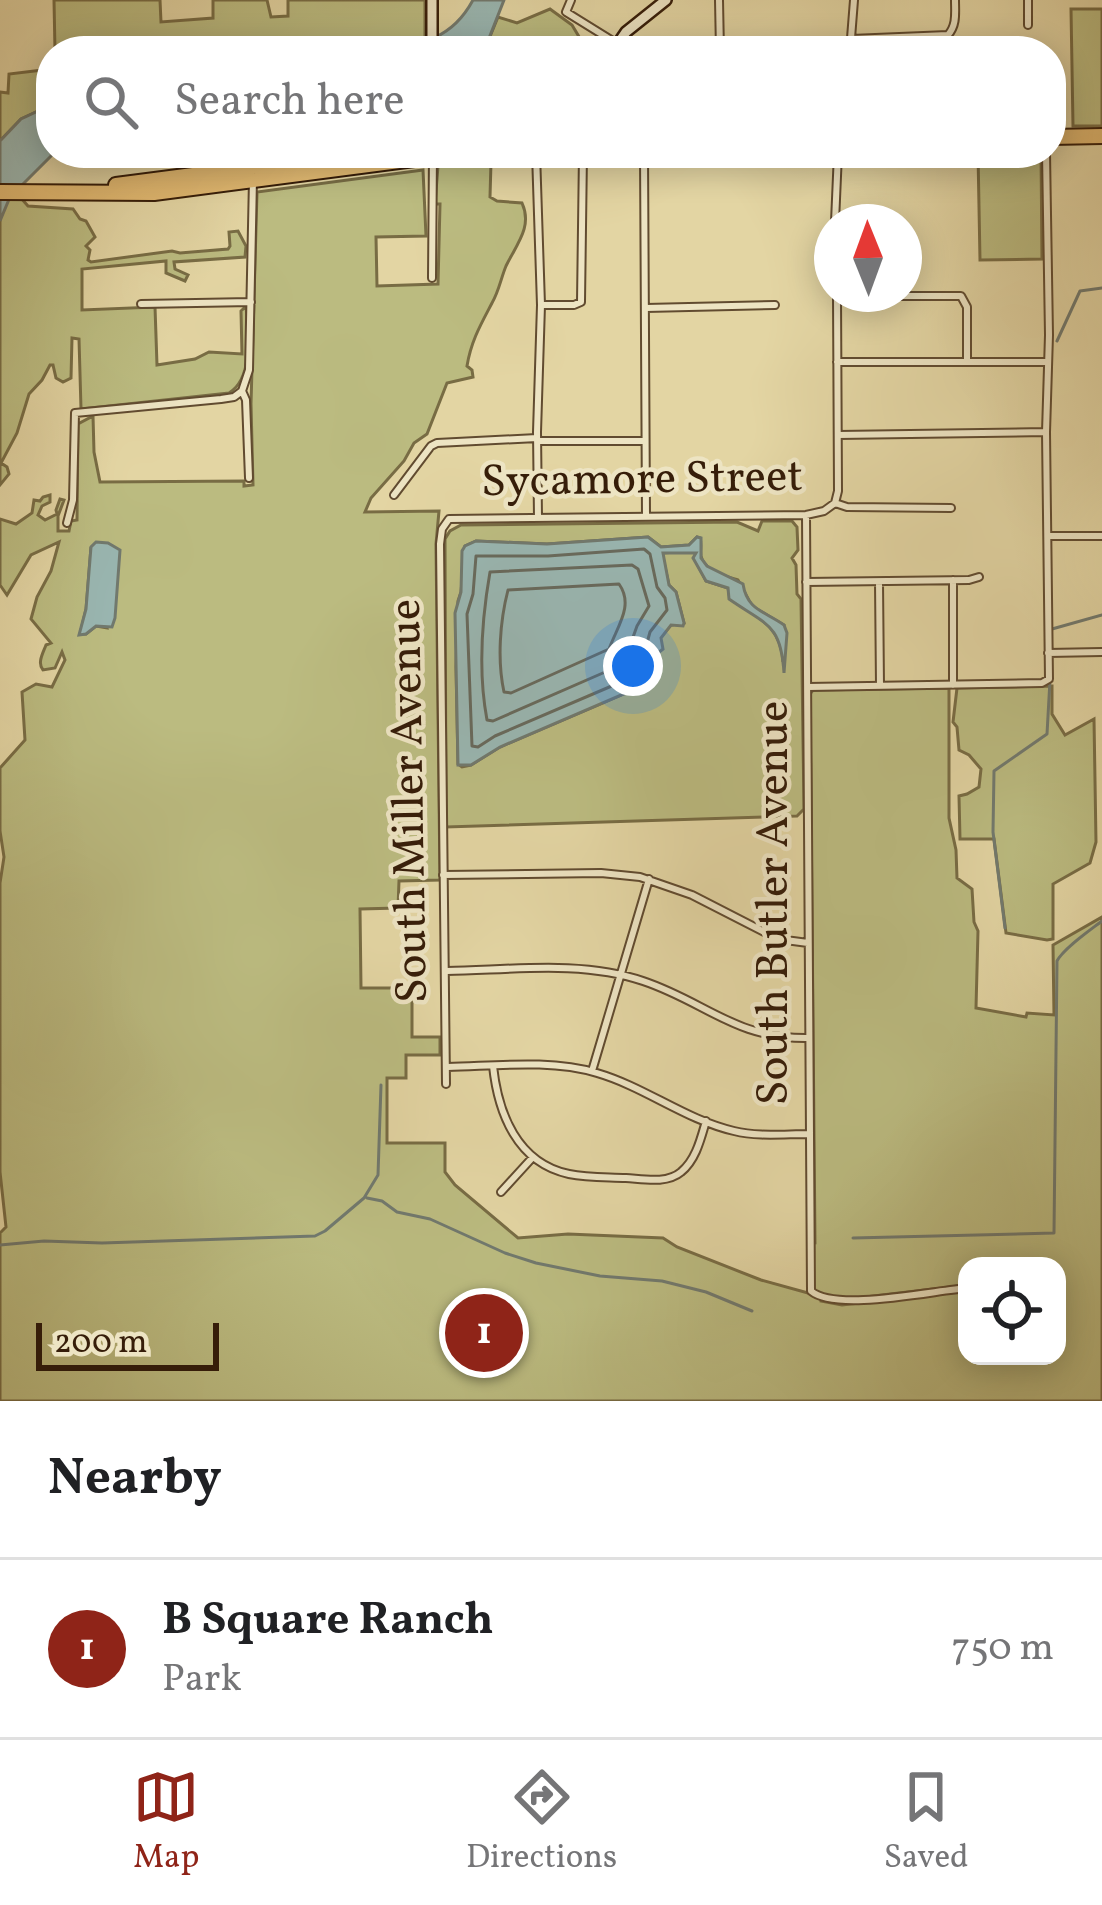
<!DOCTYPE html>
<style>
:root{--surface:#fff;--page:#f6f6f6;--text:#202124;--muted:#757577;--line:#e0e0e0;--accent:#8f2418}
body{margin:0;font-family:Vollkorn,serif;background:var(--page);color:var(--text)}
.controls{position:absolute;right:36px;bottom:36px;display:grid;overflow:hidden;border-radius:24px;box-shadow:0 6px 30px #0003}
.controls button{width:108px;height:108px;display:grid;place-items:center;padding:0;border:0;border-bottom:3px solid var(--line);background:var(--surface);color:var(--text);font:60px sans-serif}
.compass{position:absolute;left:814px;top:204px;width:108px;height:108px;border-radius:50%;background:var(--surface);box-shadow:0 6px 30px #0003;rotate:359deg}
.scale{position:absolute;left:36px;bottom:30px;width:183px;box-sizing:border-box;padding-left:12px;border:6px solid #361d09;border-top:0;font-size:33px;line-height:42px;white-space:nowrap;color:#361d09;-webkit-text-stroke:9px #ede4c3;paint-order:stroke}
.you{position:absolute;left:633px;top:666px;width:42px;height:42px;margin:-30px;border:9px solid #fff;border-radius:50%;background:#1a73e8;box-shadow:0 0 0 18px #1a73e833}
.badge{display:grid;place-items:center;width:78px;height:78px;border-radius:50%;background:var(--accent);color:#fff;font-size:39px;font-weight:700}
.pin{position:absolute;translate:-50% -50%;border:6px solid #fff;box-shadow:0 3px 12px #0006}
.list{margin:0;padding:0;list-style:none}
h2{display:flex;justify-content:space-between;align-items:center;height:156px;margin:0;padding:0 48px;font-size:51px}
h2 small{font-size:39px;font-weight:400;color:var(--muted)}
.list li{display:grid;grid-template-columns:78px 1fr auto;gap:36px;align-items:center;box-sizing:border-box;height:180px;padding:0 48px;border-top:3px solid var(--line)}
.list b{display:block;font-size:45px;white-space:nowrap}
.list p{margin:0;font-size:39px;white-space:nowrap;color:var(--muted)}
.list em{font-size:39px;font-style:normal;color:var(--muted)}
.icon{flex:none;width:66px;height:66px;fill:none;stroke:currentColor;stroke-width:2;stroke-linecap:round;stroke-linejoin:round}
.map{position:relative;flex:none;width:1102px;height:1401px;overflow:hidden}
.search{position:absolute;background:var(--surface);box-shadow:0 6px 30px #0003;left:36px;right:36px;top:36px;height:132px;display:flex;align-items:center;gap:30px;box-sizing:border-box;padding:0 42px;border-radius:48px;color:var(--muted);font-size:45px}
.sheet{height:336px;background:var(--surface)}
nav{display:flex;justify-content:space-around;align-items:center;box-sizing:border-box;height:168px;border-top:3px solid var(--line);background:var(--surface);font-size:33px;color:var(--muted)}
nav a{display:grid;justify-items:center;gap:6px}
nav .on{color:var(--accent)}
.map>svg:first-child{display:block}
.green{fill:#bbbb80;stroke:#786c44;stroke-width:3;fill-rule:evenodd}
.water{fill:#99b6b1;stroke:#71796e;stroke-width:3}
.lines{fill:none;stroke-linecap:round;stroke-linejoin:round}
.shore{stroke:#686a5d;stroke-width:3}
.stream{stroke:#71796e;stroke-width:3}
.street-casing{stroke:#614b30;stroke-width:10}
.secondary-casing{stroke:#361d09;stroke-width:14}
.highway-casing{stroke:#361d09;stroke-width:18}
.street{stroke:#ede4c3;stroke-width:6}
.secondary{stroke:#ede4c3;stroke-width:9}
.highway{stroke:#e2ba72;stroke-width:14}
.labels{text-anchor:middle;dominant-baseline:central;stroke-width:9;stroke-linejoin:round;paint-order:stroke}
.street-label{font-size:45px;fill:#361d09;stroke:#ede4c3}
</style>
<div class="map">
<svg width="1102" height="1401" viewBox="0 0 1102 1401">
<rect width="100%" height="100%" fill="#e3d5a3"/>
<filter id="stains"><feTurbulence type="fractalNoise" baseFrequency=".00167" numOctaves="4"/><feColorMatrix values="0 0 0 0 .2 0 0 0 0 .09 0 0 0 0 .02 0 0 0 .5 -.17"/></filter>
<radialGradient id="worn" r=".72"><stop offset=".6" stop-color="#630" stop-opacity="0"/><stop offset="1" stop-color="#630" stop-opacity=".3"/></radialGradient>
<path class="green" d="M54,0H160L161,22L213,18V0H267L271,17L288,16V0H425V41L377,51H55Z
M550,9L572,25L581,40L598,42L605,48L589,51H484L498,17L517,23Z
M1071,9H1102V126H1073Z
M51,69V105L21,119L0,141V92L8,93L9,74Z
M978,153H1041L1042,259L980,260Z
M488,156L491,162L490,197L497,201L522,203C533,227 516,245 506,266C501,278 499,291 492,303C481,324 471,341 467,366L472,370L473,377L447,383L427,434L414,443L404,461L371,498L365,512L439,511L436,544L440,880L399,881L398,908L360,909L361,988H412V1037H440V1055H406V1078H387V1143H445V1172L455,1185L518,1238L568,1234L663,1238L677,1247L761,1280L808,1293V1244L815,1243L810,694L813,690L949,688V818L956,850L957,878L972,889L974,922L978,931L976,1008L1026,1017L1027,1013L1054,1015L1053,945L1102,917V1401H0V1233L6,1227L0,1172V883L4,857L0,831V768L25,740L22,692L36,684L52,687L65,660L62,652L55,668L43,670C37,663 43,653 46,645L51,643L31,619L37,597L51,571L59,542L31,555L7,595L0,585V519L16,524L32,513L34,500L40,501L43,497L50,495V502L42,506L38,515L45,520L57,514L56,510L60,499L64,500L58,516V531H69L71,521L77,520L78,424L93,416L94,452L100,482L244,481V486L253,485L251,404L257,192L423,170L426,236L376,237L377,286L438,284L440,204H435L438,166L442,160ZM91,547L107,628L96,626L86,634H80L86,609ZM967,1266H1057V1356H967V1291L842,1305L821,1301V1297L848,1299L967,1285Z
M10,197H20L28,206L73,209L80,219L86,221L95,237L86,246L90,250L88,260L91,262L172,251L180,253L228,249L230,246L229,232L238,231L246,246L245,257L174,262L175,269L188,275L185,281L166,273V261L82,269V310L155,307L157,365L195,359L209,352L242,354L241,311L246,306C248,332 254,378 229,393L81,409L79,339L72,338L71,378L63,382L56,378L53,365H50L42,380L29,394L17,433L1,463L7,467L9,474L0,485V207Z
M762,521H792L797,527L798,550L792,558L796,565L797,594L801,599L804,809L797,816L446,827L445,539L450,531L461,525L737,522L758,531ZM648,537L661,547L689,545L697,537L700,538C702,544 700,550 701,556C704,571 725,576 738,580L752,606L784,625L783,662C781,624 757,618 730,599L728,588L706,581L694,558L697,554L693,551L662,553L669,585L676,592L684,623L671,625L660,638L662,649L654,655L656,669L626,693L500,747L471,765L462,767L458,764L456,667L458,601L461,592L465,546L476,541L547,544Z
M1052,686V714L1065,735L1094,719L1096,842L1090,863L1053,884V939L1047,940L1006,933L994,839H960L959,796L967,794L979,787L981,769L969,755L959,750L957,727L953,722L957,688Z"/>
<path class="water" d="M473,0H504L484,51H377C420,44 451,41 473,0Z
M51,105V153H54L10,197L0,221V141L21,119Z
M648,537L661,547L689,545L697,537L701,538V558L707,566L743,584C747,610 764,611 784,625L787,633L784,673C781,623 766,625 729,599L728,588L706,581L693,558L696,553H663L669,585L676,592L684,623L683,626L671,625L661,638L663,649L654,656L653,663L657,668L626,693L500,747L471,765H458L455,613L461,592L462,551L465,546L476,541L547,544Z
M96,542L108,543L120,550L115,618L112,627L96,626L86,634L79,635L86,609L91,547Z"/>
<g class="lines">
<path class="shore" d="M644,549L650,554L657,587L665,598L667,610L650,632L641,665L621,682L495,736L478,747L472,746L467,614L473,594L476,556H548Z
M632,565L638,569L649,606L637,626L626,657L612,669L493,721L487,720C478,672 482,618 490,572Z
M619,584C634,605 618,625 609,649L511,693L504,692C497,660 500,621 508,590Z"/>
<path class="stream" d="M1057,341L1080,291L1102,288
M1052,629L1102,615
M1005,928L993,832L994,771L1047,734L1050,680
M367,1198L382,1201L397,1212L430,1219L505,1253L536,1263L600,1276L662,1281L706,1292L752,1311
M853,1238L1054,1233L1057,961C1064,948 1089,931 1102,921
M0,1245L44,1241L102,1243L315,1236L325,1231L364,1198L378,1175L381,1085"/>
<g class="street-casing">
<path id="street" d="M571,0L566,12L616,43
M719,0L720,51
M1028,0V25
M851,39L948,35C957,25 955,13 955,0
M720,43L794,42
M850,51L854,0
M536,153L541,305L537,432L538,518
M644,153L646,517
M835,222L838,153
M432,278L433,153
M837,296H961L967,307V362
M141,304L251,302
M541,305H574L581,302L583,153
M646,308L775,305
M837,362H1048
M838,435L1046,432
M537,441H645
M249,478L246,400L242,391L249,370L253,179
M394,495L431,446L437,443L537,438
M835,503L838,491L837,294
M835,503L847,507L951,508
M806,515L811,1291C836,1312 931,1291 967,1288
M67,523L73,500L75,413L221,399L234,397L242,391
M1048,536H1102
M806,582L969,580L979,577
M879,582L880,686
M1048,653L1102,652
M953,685V580
M808,687L1042,683L1049,679L1046,432L1049,335L1046,153
M443,875L601,873L640,877L692,895L778,939L808,943
M447,971C510,970 582,960 643,981C706,1002 735,1039 808,1038
M493,1066C498,1113 517,1163 569,1174C588,1178 607,1177 626,1178C643,1179 667,1184 681,1172C696,1160 701,1138 706,1121
M448,1067C495,1066 551,1059 597,1073C645,1087 686,1120 734,1131C758,1137 784,1134 809,1134
M592,1071L649,879
M446,1084L440,544L442,529L449,519L806,515L824,511L835,503
M501,1192L533,1157"/>
</g>
<g class="secondary-casing">
<path id="secondary" d="M432,51V0
M613,51L626,32L666,0"/>
</g>
<g class="highway-casing">
<path id="highway" d="M1051,137L1102,136
M116,185L361,153
M0,192L154,193L422,158L429,153"/>
</g>
<use href="#street" class="street"/>
<use href="#secondary" class="secondary"/>
<use href="#highway" class="highway"/>
</g>
<g class="labels">
<g class="street-label">
<text transform="translate(642 481) rotate(-1)">Sycamore Street</text>
<text transform="translate(411 801) rotate(-91)">South Miller Avenue</text>
<text transform="translate(775 903) rotate(-90)">South Butler Avenue</text>
</g>
</g>
<rect width="100%" height="100%" filter="url(#stains)"/>
<rect width="100%" height="100%" fill="url(#worn)"/>
</svg>
<div class="controls">
<button><svg class="icon" aria-label="locate" viewBox="0 0 24 24"><circle cx="12" cy="12" r="6"/><path d="M12 2v4M12 18v4M2 12h4M18 12h4"/></svg></button>
</div>
<svg class="compass" viewBox="-18 -18 36 36"><path d="M0-13l5 13h-10z" fill="#e53935"/><path d="M0 13l5-13h-10z" fill="#757577"/></svg>
<div class="scale">200 m</div>
<div class="you"></div>
<div class="pin badge" style="left:484px;top:1333px">1</div>
<div class="search"><svg class="icon" aria-label="search" viewBox="0 0 24 24"><circle cx="10" cy="10" r="6"/><path d="M15 15l6 6"/></svg>Search here</div>
</div>
<section class="sheet">
<h2>Nearby<small></small></h2>
<ul class="list">
<li><span class="badge">1</span><div><b>B Square Ranch</b><p>Park</p></div><em>750 m</em></li>
</ul>
</section>
<nav>
<a class="on"><svg class="icon" aria-label="map" viewBox="0 0 24 24"><path d="M3 6l6-2 6 2 6-2v14l-6 2-6-2-6 2zM9 4v14M15 6v14"/></svg>Map</a>
<a><svg class="icon" aria-label="directions" viewBox="0 0 24 24"><path d="M12 3l9 9-9 9-9-9zM9 14v-3h6M13 9l2 2-2 2"/></svg>Directions</a>
<a><svg class="icon" aria-label="saved" viewBox="0 0 24 24"><path d="M7 4h10v16l-5-4-5 4z"/></svg>Saved</a>
</nav>
